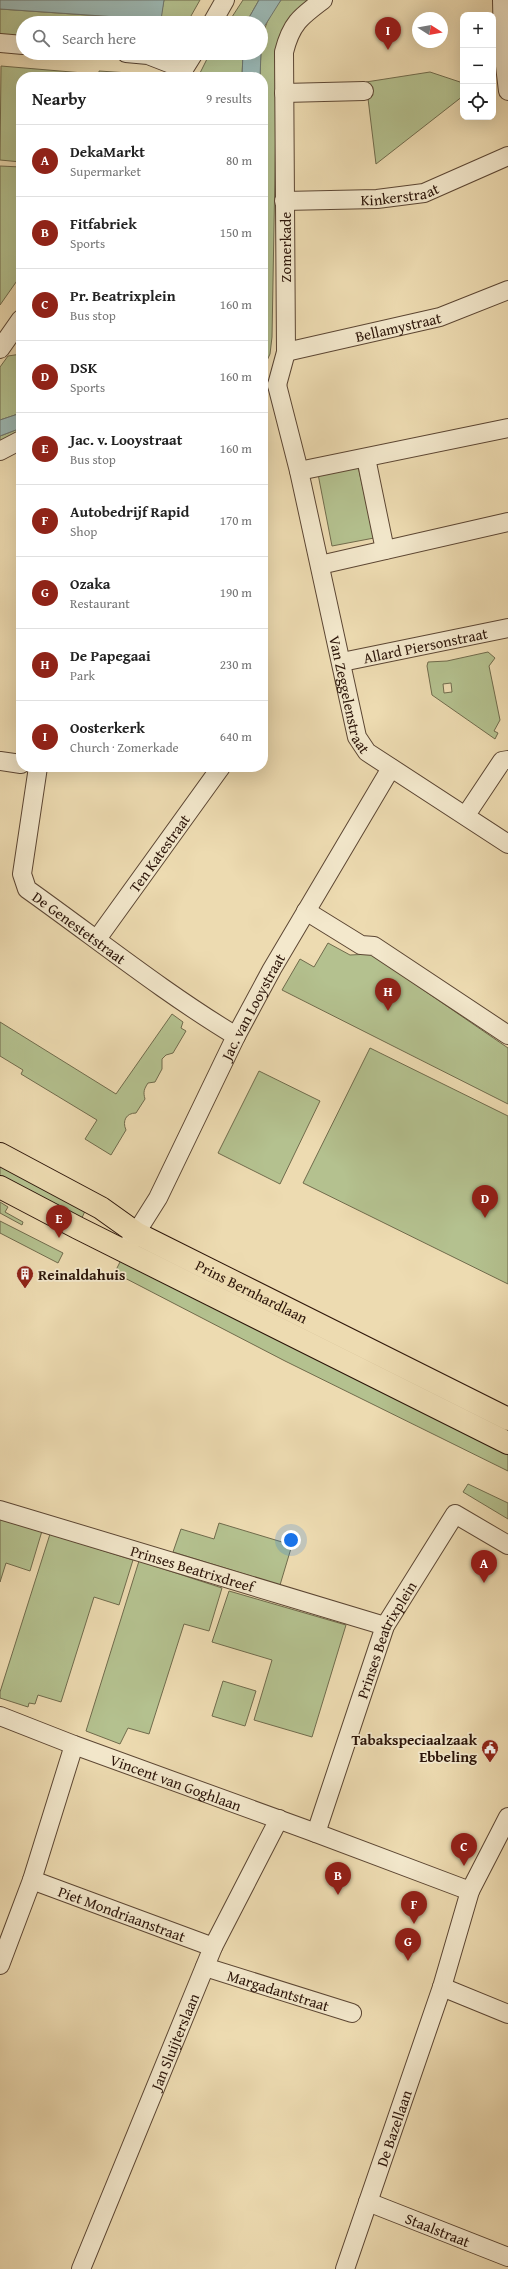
<!DOCTYPE html>
<meta charset="utf-8">
<style>
:root{--surface:#fff;--page:#f6f6f6;--text:#222;--muted:#767676;--line:#e0e0e0;--accent:#8f2418}
body{margin:0;font-family:"Gentium Book Plus",serif;background:var(--page);color:var(--text)}
.controls{position:absolute;right:12px;top:12px;display:grid;overflow:hidden;border-radius:8px;box-shadow:0 4px 16px #0002}
.controls button{width:36px;height:36px;display:grid;place-items:center;padding:0;border:0;border-bottom:1px solid var(--line);background:var(--surface);color:var(--text);font:20px sans-serif}
.compass{position:absolute;left:412px;top:12px;width:36px;height:36px;border-radius:50%;background:var(--surface);box-shadow:0 4px 16px #0002;rotate:101deg}
.you{position:absolute;left:291px;top:1540px;width:14px;height:14px;margin:-10px;border:3px solid #fff;border-radius:50%;background:#1a73e8;box-shadow:0 0 0 6px #1a73e833}
.badge{display:grid;place-items:center;width:26px;height:26px;border-radius:50%;background:var(--accent);color:#fff;font-size:13px;font-weight:700}
.pin{position:absolute;translate:-50% -33px;filter:drop-shadow(0 1px 2px #0008)}
.pin::after{content:'';position:absolute;top:21px;width:14px;height:12px;background:inherit;clip-path:polygon(0 0,100% 0,50% 100%)}
.list{margin:0;padding:0;list-style:none}
h2{display:flex;justify-content:space-between;align-items:center;height:52px;margin:0;padding:0 16px;font-size:17px}
h2 small{font-size:13px;font-weight:400;color:var(--muted)}
.list li{display:grid;grid-template-columns:26px 1fr auto;gap:12px;align-items:center;box-sizing:border-box;height:72px;padding:0 16px;border-top:1px solid var(--line)}
.list b{display:block;font-size:15px;white-space:nowrap}
.list p{margin:0;font-size:13px;white-space:nowrap;color:var(--muted)}
.list em{font-size:13px;font-style:normal;color:var(--muted)}
.icon{flex:none;width:22px;height:22px;fill:none;stroke:currentColor;stroke-width:2;stroke-linecap:round;stroke-linejoin:round}
.map{position:relative;flex:none;width:508px;height:2269px;overflow:hidden}
.search{position:absolute;background:var(--surface);box-shadow:0 4px 16px #0002;left:16px;top:16px;width:252px;height:44px;display:flex;align-items:center;gap:10px;box-sizing:border-box;padding:0 14px;border-radius:22px;color:var(--muted);font-size:15px}
.panel{position:absolute;background:var(--surface);box-shadow:0 4px 16px #0002;left:16px;top:72px;width:252px;height:700px;border-radius:16px}
.map>svg:first-child{display:block}
.green{fill:#b4c18f;stroke:#706b4c;fill-rule:evenodd}
.water{fill:#9cb9b5;stroke:#6f7770}
.lines{fill:none;stroke-linecap:round;stroke-linejoin:round}
.minor-casing{stroke:#5c4633;stroke-width:20}
.major-casing{stroke:#2c1509;stroke-width:24}
.minor{stroke:#f3e8cc;stroke-width:18}
.major{stroke:#eddbb1;stroke-width:22}
.labels{text-anchor:middle;dominant-baseline:central;stroke-width:3.5;stroke-linejoin:round;paint-order:stroke}
.street-label{font-size:15px;fill:#2c1509;stroke:#f3e8cc}
.poi-label{font-size:15px;font-weight:bold;fill:#2c1509;stroke:#f3e8cc;text-anchor:start}
</style>
<div class="map">
<svg width="508" height="2269" viewBox="0 0 508 2269">
<rect width="100%" height="100%" fill="#eddbb1"/>
<filter id="stains"><feTurbulence type="fractalNoise" baseFrequency=".005" numOctaves="4"/><feColorMatrix values="0 0 0 0 .2 0 0 0 0 .09 0 0 0 0 .02 0 0 0 .5 -.17"/></filter>
<radialGradient id="worn" r=".72"><stop offset=".6" stop-color="#630" stop-opacity="0"/><stop offset="1" stop-color="#630" stop-opacity=".3"/></radialGradient>
<path class="green" d="M164,0H200L187,23H23V36L0,35V9L160,20Z
M243,0H259L246,23H228Z
M281,0H313L277,59L272,337L270,354L263,369V77H260C261,47 260,24 281,0Z
M210,53H243L242,77H198Z
M1,66L95,74V77H21V162L0,160Z
M99,71L129,73L133,77H99Z
M430,72L463,83V96L376,164L366,82Z
M0,166L21,167V275L0,305Z
M21,354V413L0,420V367L8,356Z
M21,428V437L0,446V436Z
M358,466L374,538L332,546L318,474Z
M488,652L495,658L489,666L500,720L494,731L498,733L495,739L432,695L427,666L428,662L447,661ZM451,683L452,692L444,693L443,684Z
M328,943L350,955L371,954L508,1048V1104L282,990L300,959L314,967Z
M172,1014L183,1022L181,1028L186,1031L173,1053L166,1055L162,1059V1069L155,1082L148,1083C144,1089 143,1092 145,1099L136,1113C126,1113 122,1121 126,1130L111,1155L85,1139L97,1120L21,1074L23,1070L0,1056V1022L116,1094Z
M370,1048L508,1116V1284L303,1183Z
M259,1071L320,1101L280,1184L218,1153Z
M0,1166L85,1211L81,1220L0,1178Z
M0,1202L8,1207L5,1212L23,1222L22,1225L0,1213Z
M0,1221L63,1253L58,1263L0,1233Z
M121,1260L508,1455V1471L285,1361L119,1275L115,1272Z
M468,1484L508,1503V1519L463,1492Z
M0,1518L42,1531L30,1571L6,1563L0,1582Z
M219,1523L292,1545L280,1585L173,1552L181,1529L214,1539Z
M50,1534L133,1560L119,1605L94,1597L61,1702L38,1695L35,1704L29,1703L28,1707L0,1698V1692Z
M139,1561L222,1588L209,1631L184,1624L149,1734L128,1728L120,1744L86,1731Z
M229,1591L346,1625L312,1737L254,1720L272,1660L212,1642Z
M223,1681L256,1691L245,1726L212,1716Z"/>
<path class="water" d="M0,0H164L161,20L0,9Z
M259,0H281L264,27L261,49V23H246Z
M243,53H261L260,77H242Z
M21,413V428L0,436V420Z"/>
<g class="lines">
<g class="minor-casing">
<g id="minor">
<path d="M502,0L503,49L508,91"/>
<path d="M212,23L225,0"/>
<path d="M0,43L23,45"/>
<path d="M126,53L148,55L184,69"/>
<path d="M179,77L194,53"/>
<path d="M284,93L364,91"/>
<path id="s1" d="M284,201L377,199L424,193L508,156"/>
<path d="M0,349L21,319"/>
<path id="s2" d="M286,352L440,317L508,290"/>
<path id="s3" d="M277,385L299,471L357,737L367,752L508,844"/>
<path d="M277,385L286,352L284,52C291,24 300,17 323,0"/>
<path d="M0,451L21,440"/>
<path d="M366,458L385,550"/>
<path d="M299,471L508,428"/>
<path d="M320,565L508,522"/>
<path id="s4" d="M342,662L508,628"/>
<path d="M0,761L21,764"/>
<path id="s5" d="M38,767L22,874L27,889C96,938 163,992 236,1036"/>
<path d="M466,815L502,761L508,760"/>
<path d="M306,911L361,945L374,946L508,1035"/>
<path id="s6" d="M97,939L221,767"/>
<path id="s7" d="M129,1244L158,1198L236,1036L272,969L391,768"/>
<path id="s8" d="M0,1510L385,1626"/>
<path id="s9" d="M0,1716L74,1745L316,1833L470,1891L508,1817"/>
<path id="s10" d="M316,1833L385,1626L455,1514L508,1545"/>
<path id="s11" d="M32,1880L213,1947"/>
<path d="M0,1965L32,1880L74,1745"/>
<path id="s12" d="M205,1967L352,2013"/>
<path d="M442,1987L508,2014"/>
<path id="s13" d="M368,2202L508,2257"/>
<path id="s14" d="M81,2269L213,1947L279,1819"/>
<path id="s15" d="M345,2269L442,1987L470,1891"/>
</g>
</g>
<g class="major-casing">
<g id="major">
<path id="s16" d="M0,1154L101,1208L136,1233L508,1419"/>
<path d="M0,1187L78,1228L508,1443"/>
</g>
</g>
<use href="#minor" class="minor"/>
<use href="#major" class="major"/>
</g>
<defs>
<g id="building-pin" transform="scale(0.9)"><path d="M0 17L-7.5 6A9.5 9.5 0 1 1 7.5 6Z" fill="#8f2418" stroke="#f3e8cc"/><path d="M-4-6H4V6H1V3H-1V6H-4ZM-2.5-4.3h1.7v1.8h-1.7ZM.8-4.3h1.7v1.8H.8ZM-2.5-1h1.7V.8h-1.7ZM.8-1h1.7V.8H.8Z" fill="#fff"/></g>
<g id="civic-pin" transform="scale(0.9)"><path d="M0 17L-7.5 6A9.5 9.5 0 1 1 7.5 6Z" fill="#8f2418" stroke="#f3e8cc"/><path d="M-.6-6.5H3V-4.5H.6V-3L4-1V1h2V6H-6V1h2V-1L-.6-3ZM-1.2 2.5V6h2.4V2.5Z" fill="#fff"/></g>
</defs>
<g fill-rule="evenodd">
<use href="#building-pin" x="25" y="1274"/>
<use href="#civic-pin" x="490" y="1748"/>
</g>
<g class="labels">
<g class="street-label">
<text stroke="none"><textPath href="#s1" startOffset="116">Kinkerstraat</textPath></text>
<text transform="translate(285 247) rotate(-90)">Zomerkade</text>
<text stroke="none"><textPath href="#s2" startOffset="115">Bellamystraat</textPath></text>
<text stroke="none"><textPath href="#s4" startOffset="85">Allard Piersonstraat</textPath></text>
<text stroke="none"><textPath href="#s3" startOffset="318">Van Zeggelenstraat</textPath></text>
<text stroke="none"><textPath href="#s6" startOffset="106">Ten Katestraat</textPath></text>
<text stroke="none"><textPath href="#s5" startOffset="189">De Genestetstraat</textPath></text>
<text stroke="none"><textPath href="#s7" startOffset="268">Jac. van Looystraat</textPath></text>
<text stroke="none"><textPath href="#s16" startOffset="287">Prins Bernhardlaan</textPath></text>
<text stroke="none"><textPath href="#s8" startOffset="201">Prinses Beatrixdreef</textPath></text>
<text stroke="none"><textPath href="#s10" startOffset="206">Prinses Beatrixplein</textPath></text>
<text stroke="none"><textPath href="#s9" startOffset="188">Vincent van Goghlaan</textPath></text>
<text stroke="none"><textPath href="#s11" startOffset="96">Piet Mondriaanstraat</textPath></text>
<text stroke="none"><textPath href="#s12" startOffset="77">Margadantstraat</textPath></text>
<text stroke="none"><textPath href="#s14" startOffset="246">Jan Sluijterslaan</textPath></text>
<text stroke="none"><textPath href="#s15" startOffset="149">De Bazellaan</textPath></text>
<text stroke="none"><textPath href="#s13" startOffset="75">Staalstraat</textPath></text>
</g>
<g class="poi-label">
<text x="38" y="1274">Reinaldahuis</text>
<text x="477" y="1739" text-anchor="end">Tabakspeciaalzaak<tspan x="477" dy="17">Ebbeling</tspan></text>
</g>
</g>
<rect width="100%" height="100%" filter="url(#stains)"/>
<rect width="100%" height="100%" fill="url(#worn)"/>
</svg>
<div class="controls">
<button>+</button>
<button>−</button>
<button><svg class="icon" aria-label="locate" viewBox="0 0 24 24"><circle cx="12" cy="12" r="6"/><path d="M12 2v4M12 18v4M2 12h4M18 12h4"/></svg></button>
</div>
<svg class="compass" viewBox="-18 -18 36 36"><path d="M0-13l5 13h-10z" fill="#e53935"/><path d="M0 13l5-13h-10z" fill="#767676"/></svg>
<div class="you"></div>
<div class="pin badge" style="left:484px;top:1583px">A</div>
<div class="pin badge" style="left:338px;top:1895px">B</div>
<div class="pin badge" style="left:464px;top:1866px">C</div>
<div class="pin badge" style="left:485px;top:1218px">D</div>
<div class="pin badge" style="left:59px;top:1238px">E</div>
<div class="pin badge" style="left:414px;top:1924px">F</div>
<div class="pin badge" style="left:408px;top:1961px">G</div>
<div class="pin badge" style="left:388px;top:1011px">H</div>
<div class="pin badge" style="left:388px;top:50px">I</div>
<div class="search"><svg class="icon" aria-label="search" viewBox="0 0 24 24"><circle cx="10" cy="10" r="6"/><path d="M15 15l6 6"/></svg>Search here</div>
<section class="panel">
<h2>Nearby<small>9 results</small></h2>
<ul class="list">
<li><span class="badge">A</span><div><b>DekaMarkt</b><p>Supermarket</p></div><em>80 m</em></li>
<li><span class="badge">B</span><div><b>Fitfabriek</b><p>Sports</p></div><em>150 m</em></li>
<li><span class="badge">C</span><div><b>Pr. Beatrixplein</b><p>Bus stop</p></div><em>160 m</em></li>
<li><span class="badge">D</span><div><b>DSK</b><p>Sports</p></div><em>160 m</em></li>
<li><span class="badge">E</span><div><b>Jac. v. Looystraat</b><p>Bus stop</p></div><em>160 m</em></li>
<li><span class="badge">F</span><div><b>Autobedrijf Rapid</b><p>Shop</p></div><em>170 m</em></li>
<li><span class="badge">G</span><div><b>Ozaka</b><p>Restaurant</p></div><em>190 m</em></li>
<li><span class="badge">H</span><div><b>De Papegaai</b><p>Park</p></div><em>230 m</em></li>
<li><span class="badge">I</span><div><b>Oosterkerk</b><p>Church · Zomerkade</p></div><em>640 m</em></li>
</ul>
</section>
</div>
